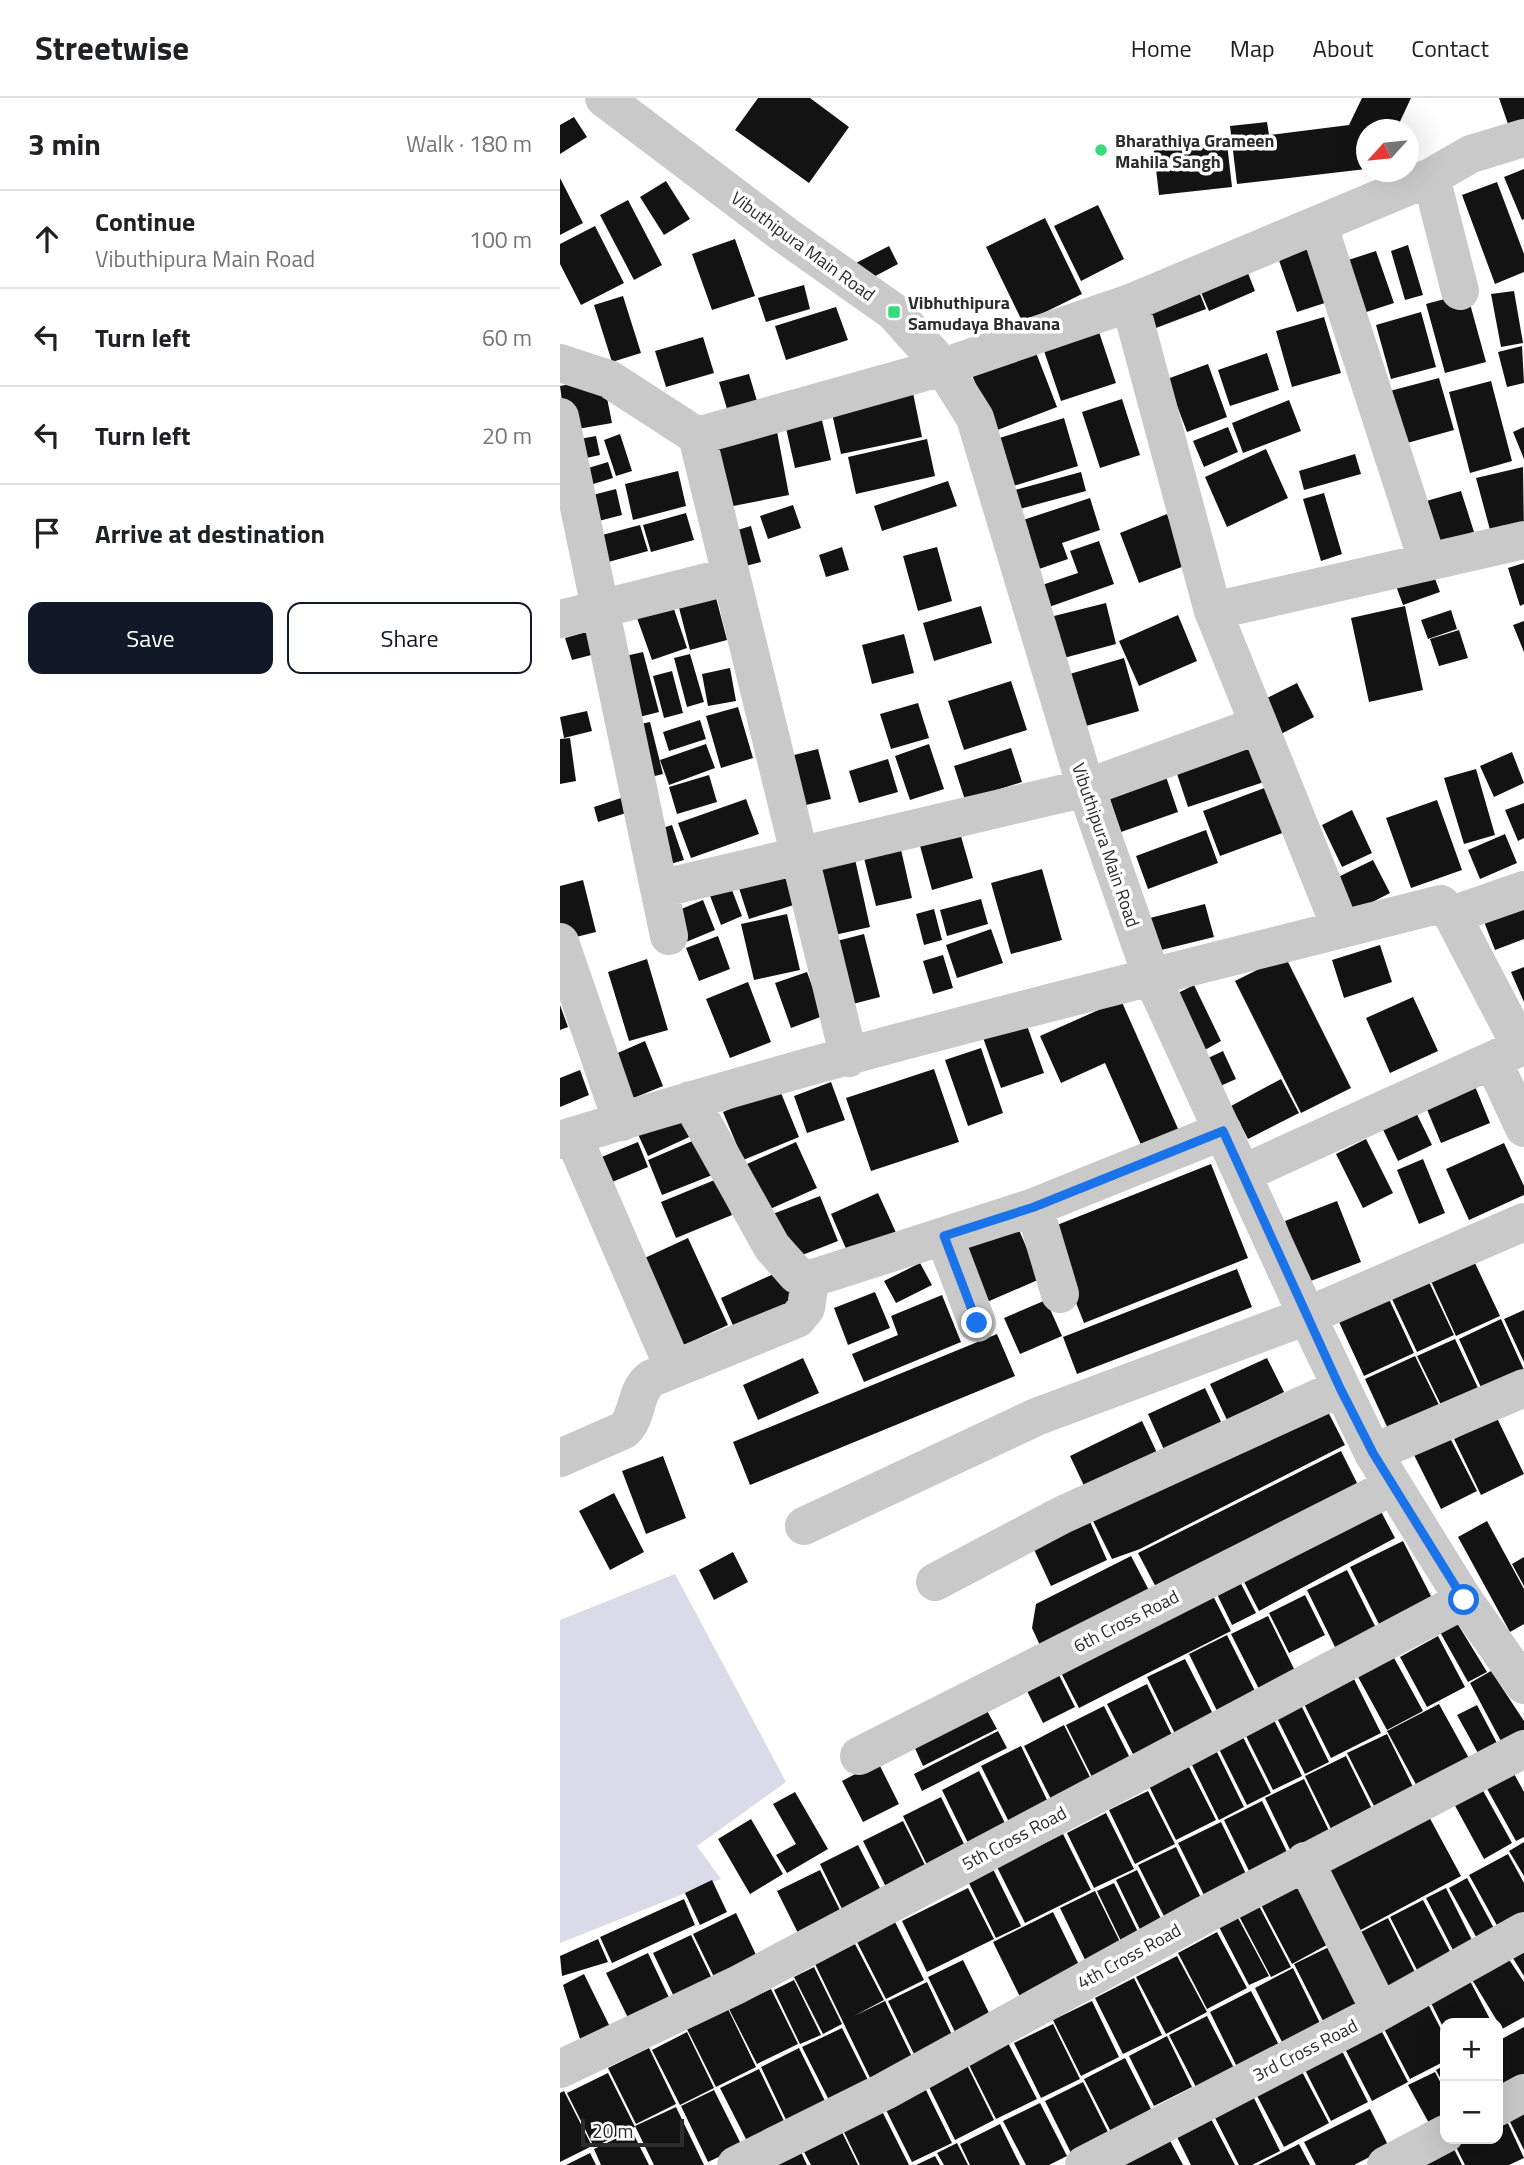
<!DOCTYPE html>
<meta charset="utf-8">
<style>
:root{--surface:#fff;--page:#f6f6f6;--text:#202124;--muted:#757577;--line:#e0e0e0;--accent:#111827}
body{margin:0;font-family:"Titillium Web",sans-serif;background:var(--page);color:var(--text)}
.controls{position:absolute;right:21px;bottom:21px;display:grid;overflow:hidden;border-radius:14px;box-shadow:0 7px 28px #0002}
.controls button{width:63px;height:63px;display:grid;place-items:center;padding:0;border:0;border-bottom:2px solid var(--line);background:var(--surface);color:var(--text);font:35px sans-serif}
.compass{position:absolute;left:796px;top:21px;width:63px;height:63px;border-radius:50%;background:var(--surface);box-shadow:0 7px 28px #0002;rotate:243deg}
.scale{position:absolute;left:21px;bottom:18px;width:103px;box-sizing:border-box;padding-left:7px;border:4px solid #2c2c2c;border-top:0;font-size:19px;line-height:24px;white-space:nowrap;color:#2c2c2c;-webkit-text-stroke:5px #fff;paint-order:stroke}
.stop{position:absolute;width:21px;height:21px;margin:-16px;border:5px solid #1a73e8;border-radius:50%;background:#fff}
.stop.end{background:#1a73e8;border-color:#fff;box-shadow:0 2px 7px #0008}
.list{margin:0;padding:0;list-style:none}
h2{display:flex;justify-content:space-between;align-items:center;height:91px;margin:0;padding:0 28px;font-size:30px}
h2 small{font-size:23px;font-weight:400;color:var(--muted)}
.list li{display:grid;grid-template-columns:46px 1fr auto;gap:21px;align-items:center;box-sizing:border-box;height:98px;padding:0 28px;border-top:2px solid var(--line)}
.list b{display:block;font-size:26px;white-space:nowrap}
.list p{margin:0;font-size:23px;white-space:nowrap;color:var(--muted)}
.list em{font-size:23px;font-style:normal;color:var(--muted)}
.actions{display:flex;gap:14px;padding:21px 28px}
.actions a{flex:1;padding:16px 0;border:2px solid var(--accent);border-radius:14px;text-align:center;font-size:24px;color:var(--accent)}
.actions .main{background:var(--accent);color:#fff}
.icon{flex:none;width:38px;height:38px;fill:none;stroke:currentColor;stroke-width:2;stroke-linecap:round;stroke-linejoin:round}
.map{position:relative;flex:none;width:964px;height:2067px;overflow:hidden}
header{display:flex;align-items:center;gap:42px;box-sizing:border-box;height:98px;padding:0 35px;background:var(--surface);border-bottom:2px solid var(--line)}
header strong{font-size:33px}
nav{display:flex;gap:38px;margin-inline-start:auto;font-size:24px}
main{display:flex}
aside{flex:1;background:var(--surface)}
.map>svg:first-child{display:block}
.green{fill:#dadae9}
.building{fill:#131313}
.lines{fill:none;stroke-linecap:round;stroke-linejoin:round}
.minor{stroke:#c9c9c9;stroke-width:38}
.route{stroke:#1a73e8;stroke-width:9}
.poi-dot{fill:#35dc7b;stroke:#fff;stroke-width:2.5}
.labels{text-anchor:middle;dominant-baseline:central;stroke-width:7;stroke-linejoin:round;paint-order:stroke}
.poi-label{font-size:18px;font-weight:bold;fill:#2c2c2c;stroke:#fff;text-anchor:start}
.street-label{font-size:18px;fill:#2c2c2c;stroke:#fff}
</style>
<header>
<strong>Streetwise</strong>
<nav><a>Home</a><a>Map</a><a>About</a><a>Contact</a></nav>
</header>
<main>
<aside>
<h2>3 min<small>Walk · 180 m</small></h2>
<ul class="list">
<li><svg class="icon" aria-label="ahead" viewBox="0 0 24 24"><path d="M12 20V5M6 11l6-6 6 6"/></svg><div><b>Continue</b><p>Vibuthipura Main Road</p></div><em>100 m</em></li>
<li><svg class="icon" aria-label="left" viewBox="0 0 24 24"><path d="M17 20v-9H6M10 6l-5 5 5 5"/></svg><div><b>Turn left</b></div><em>60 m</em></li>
<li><svg class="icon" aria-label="left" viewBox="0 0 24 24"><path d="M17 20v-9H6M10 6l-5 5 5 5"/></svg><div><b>Turn left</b></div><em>20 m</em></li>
<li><svg class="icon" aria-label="arrive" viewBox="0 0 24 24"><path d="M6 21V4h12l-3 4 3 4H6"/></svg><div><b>Arrive at destination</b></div></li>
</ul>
<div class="actions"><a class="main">Save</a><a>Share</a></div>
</aside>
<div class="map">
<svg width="964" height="2067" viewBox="0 0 964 2067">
<rect width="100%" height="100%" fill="#fff"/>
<path class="green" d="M115,1476L226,1684L137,1748L161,1781L0,1845V1522Z"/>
<path class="building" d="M198,0H250L289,29L249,85L175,32Z
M802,0H851L836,32H806V71L677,86L670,28L707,24L709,37L789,27Z
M939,0H964V21L948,26Z
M14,19L27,39L0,56V27Z
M666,37L672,89L599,97L593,45Z
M964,71V121L962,122L944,79Z
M0,80L23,125L0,137Z
M106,83L130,121L104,137L80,99Z
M937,84L964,156V174L935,186L902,97Z
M68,102L102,167L74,182L40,117Z
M538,107L564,161L521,183L494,128Z
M485,120L522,196L463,225L426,149Z
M35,128L64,185L21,207L0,166V146Z
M751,135L774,202L737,214L714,148Z
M175,141L195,198L152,212L132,156Z
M848,147L863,197L845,202L831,153Z
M329,148L338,166L304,184L294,166Z
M816,153L834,205L794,218L776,166Z
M684,165L695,193L649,213L637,185Z
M636,186L646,211L588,233L579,206Z
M244,187L250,211L206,224L198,200Z
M954,193L963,245L941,249L931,196Z
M907,195L926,264L885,275L866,206Z
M63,198L81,255L52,264L34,207Z
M276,209L288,242L226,262L215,228Z
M861,214L876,269L831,281L816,227Z
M764,219L781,275L732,289L716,233Z
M535,222L556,285L501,303L480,241Z
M143,239L154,275L106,289L95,253Z
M962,248L964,285L947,289L938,254Z
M475,252L497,309L435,333L412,277Z
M707,255L719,292L670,308L658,272Z
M648,266L667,319L627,334L607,281Z
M189,276L197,303L167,311L159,284Z
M43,280L52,325L6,333L0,288Z
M879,280L894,332L840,347L826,294Z
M931,283L952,363L910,375L889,294Z
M351,285L362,339L281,356L269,302Z
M562,301L580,357L540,370L522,314Z
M729,302L741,333L683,355L672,325Z
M259,309L271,362L235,370L223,317Z
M504,320L518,368L450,389L436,341Z
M215,323L229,397L163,410L148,336Z
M668,329L678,354L644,369L633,343Z
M964,329V361L953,334Z
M60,336L72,373L56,378L44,342Z
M36,338L40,357L13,363L9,343Z
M367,341L375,378L296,396L288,359Z
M706,351L728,400L667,429L645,379Z
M795,356L801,376L744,392L739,373Z
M48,364L53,380L20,390L15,374Z
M963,369L964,435L933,443L916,380Z
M118,373L126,408L73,422L65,386Z
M521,374L526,393L456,412L451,393Z
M388,383L397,408L322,433L314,408Z
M56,391L62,417L27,426L21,400Z
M901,393L914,434L868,447L856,406Z
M764,395L782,456L761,463L743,401Z
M530,400L540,432L502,445L508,461L479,471L463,422Z
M233,407L241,430L208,441L200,418Z
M126,415L134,442L91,454L83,427Z
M607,416L627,467L579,485L560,435Z
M80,427L88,453L34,468L27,441Z
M191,428L201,464L174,471L164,436Z
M539,443L554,486L489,509L482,487L518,475L510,453Z
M282,449L289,472L266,479L259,457Z
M377,449L392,503L358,513L343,458Z
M869,465L880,494L843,507L832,477Z
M964,465V506L960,508L948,470Z
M155,496L167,542L130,552L118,506Z
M546,505L556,546L500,561L490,519Z
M113,508L127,550L92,562L77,520Z
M421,508L432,545L374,563L363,525Z
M845,508L863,592L809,604L791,520Z
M891,512L897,531L868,541L861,522Z
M618,517L637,563L579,588L559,543Z
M964,523V554L953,527Z
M37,531L43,554L12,562L5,540Z
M899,532L908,560L879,568L870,541Z
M344,536L354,575L312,586L302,547Z
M83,554L99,614L67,622L52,561Z
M130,556L144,604L127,609L114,560Z
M564,560L579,613L519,630L503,578Z
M170,570L176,603L148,608L142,576Z
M112,573L123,615L104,620L93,578Z
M451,583L467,632L404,652L388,603Z
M737,585L754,619L719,637L701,603Z
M358,605L369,640L331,651L320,616Z
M178,609L193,660L161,670L146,618Z
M27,613L32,633L4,640L0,619Z
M140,622L146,641L109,653L103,634Z
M90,624L103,676L78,682L66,629Z
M689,639L704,684L628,709L613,664Z
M10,640L16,683L0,686V641Z
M146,646L155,670L109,687L100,662Z
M369,646L384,691L350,702L335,658Z
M451,650L462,684L405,702L394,668Z
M258,651L271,701L242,708L230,658Z
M952,654L964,685L934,699L920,668Z
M328,661L338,694L299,705L289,673Z
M600,661L618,714L561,734L543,680Z
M916,671L935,737L904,746L884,680Z
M149,677L157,704L117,716L109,689Z
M707,689L725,734L660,758L643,713Z
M64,699L69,714L38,724L34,709Z
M186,701L199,736L131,760L118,725Z
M877,702L902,772L851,790L826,720Z
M964,705V740L958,743L945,712Z
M792,712L812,755L782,769L762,727Z
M396,721L413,780L372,792L356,733Z
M112,727L124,762L100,769L89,734Z
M646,732L658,765L588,791L576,758Z
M945,736L957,765L920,781L908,752Z
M339,743L352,800L316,808L302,752Z
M293,752L310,829L270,838L253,761Z
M813,762L830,795L791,815L774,781Z
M228,768L240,805L189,821L177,784Z
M482,771L502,842L451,856L431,785Z
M23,782L36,834L4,842L0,825V788Z
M170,787L182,818L161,827L149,795Z
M964,798V841L935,852L921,816Z
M421,801L428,826L387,838L380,812Z
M143,802L155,832L126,844L114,814Z
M645,806L654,839L593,854L586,821Z
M374,811L382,842L364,847L356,816Z
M227,816L240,872L194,882L181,826Z
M431,831L443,865L397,880L386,847Z
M304,836L320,899L285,908L269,845Z
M158,838L170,871L139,883L126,850Z
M820,847L832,884L784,900L772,862Z
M383,857L393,890L373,896L363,863Z
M725,858L791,990L741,1015L675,883Z
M87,861L108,932L69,943L48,874Z
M964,869V904L951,874Z
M247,874L263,918L231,930L215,885Z
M188,884L211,944L170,960L146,901Z
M634,887L661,943L643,953L616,896Z
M853,899L878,953L830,975L806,920Z
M561,902L623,1042L586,1058L545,965L501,985L480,938Z
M0,907L8,929L0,932Z
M464,919L484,975L441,990L421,934Z
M85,943L103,988L71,1001L53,957Z
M421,950L443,1015L408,1028L385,962Z
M663,953L676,981L658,989L646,961Z
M374,971L399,1044L311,1073L286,1000Z
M20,972L29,997L0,1009V980Z
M910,976L930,1025L881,1045L861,997Z
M721,981L739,1015L688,1041L671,1008Z
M271,984L285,1022L247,1035L234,998Z
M219,990L239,1039L183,1062L163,1014Z
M850,1002L872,1047L838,1063L817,1019Z
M128,1008L140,1034L88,1058L76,1032Z
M144,1038L160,1074L102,1097L88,1062Z
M806,1041L833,1095L803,1110L776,1056Z
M78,1044L88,1069L38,1090L27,1065Z
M236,1044L257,1090L208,1112L187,1066Z
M944,1045L964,1088V1097L909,1122L886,1071Z
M863,1061L885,1115L859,1126L837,1072Z
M651,1066L688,1160L524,1225L487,1131Z
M157,1081L172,1117L116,1140L101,1104Z
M318,1095L338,1139L290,1160L271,1116Z
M260,1098L278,1143L227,1163L210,1117Z
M777,1103L801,1164L748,1184L725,1123Z
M456,1125L480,1181L427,1204L403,1147Z
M128,1140L168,1227L115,1251L76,1164Z
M914,1163L940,1218L896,1238L871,1183Z
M360,1165L372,1187L336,1205L324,1183Z
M677,1171L692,1209L517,1276L503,1239Z
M220,1173L237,1211L178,1239L161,1200Z
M869,1184L894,1237L857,1254L832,1201Z
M315,1194L330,1230L288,1247L274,1210Z
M382,1197L401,1244L304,1284L292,1256L338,1237L331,1218Z
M829,1201L854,1255L804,1278L779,1224Z
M486,1202L502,1238L460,1256L444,1220Z
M964,1212V1264L944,1221Z
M941,1221L964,1272L924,1296L899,1241Z
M437,1236L455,1278L190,1387L173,1344Z
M895,1241L920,1294L883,1311L857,1258Z
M855,1258L880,1309L829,1333L805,1281Z
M243,1260L259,1295L198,1322L183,1287Z
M707,1260L724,1294L667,1322L650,1286Z
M645,1290L663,1328L605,1354L588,1316Z
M763,1304L785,1347L580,1451L552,1461L532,1421Z
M937,1320L964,1376L921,1397L894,1341Z
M582,1323L599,1359L527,1394L510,1358Z
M889,1338L917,1393L881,1411L854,1357Z
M781,1353L801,1393L599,1495L578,1455Z
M103,1358L126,1420L86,1436L62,1373Z
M54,1395L84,1454L50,1472L19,1413Z
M816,1404L835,1440L699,1513L679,1474Z
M528,1419L547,1462L491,1488L471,1445Z
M927,1423L964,1491V1526L950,1534L898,1439Z
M843,1443L874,1504L821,1530L790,1469Z
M173,1454L188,1484L154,1502L139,1472Z
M571,1458L592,1498L483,1554L472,1530L476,1506Z
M964,1459V1488L952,1466Z
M787,1472L817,1532L777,1553L747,1492Z
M676,1476L696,1515L672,1527L653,1488Z
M648,1488L671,1533L519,1610L496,1565Z
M745,1497L765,1537L729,1555L709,1515Z
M708,1518L737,1577L701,1595L671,1536Z
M897,1525L927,1574L908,1584L880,1534Z
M667,1537L698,1599L660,1619L629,1556Z
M878,1538L905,1589L867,1609L840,1559Z
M833,1558L863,1613L827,1632L797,1577Z
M625,1561L655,1620L616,1638L587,1579Z
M496,1571L515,1609L483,1625L464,1587Z
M931,1573L964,1623V1635L943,1647L910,1585Z
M794,1581L821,1635L771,1660L744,1606Z
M587,1586L614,1641L575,1660L547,1606Z
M879,1606L911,1664L859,1692L827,1633Z
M741,1607L769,1664L745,1676L717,1620Z
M917,1607L938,1647L919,1657L897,1617Z
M544,1608L572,1664L534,1683L506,1627Z
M425,1609L437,1631L363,1668L353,1646Z
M713,1620L742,1678L713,1692L684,1634Z
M504,1627L533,1685L493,1705L464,1648Z
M438,1633L447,1650L362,1693L354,1676Z
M827,1636L855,1693L816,1712L787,1655Z
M682,1637L711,1695L687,1707L658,1649Z
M461,1648L490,1708L451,1728L421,1668Z
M656,1652L684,1709L659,1722L631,1665Z
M786,1658L815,1717L774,1737L745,1678Z
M318,1664L339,1706L303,1724L282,1683Z
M629,1669L656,1722L616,1742L589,1688Z
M952,1672L964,1694V1739L956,1743L925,1687Z
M419,1673L448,1731L410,1749L382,1692Z
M744,1681L772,1739L733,1758L705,1700Z
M921,1689L952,1745L924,1761L893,1704Z
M588,1693L615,1746L575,1766L549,1712Z
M235,1694L268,1751L227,1775L216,1757L236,1746L213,1706Z
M381,1699L407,1752L369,1771L343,1718Z
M702,1703L730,1760L692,1779L664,1722Z
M546,1715L574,1771L534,1790L507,1735Z
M867,1715L901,1778L797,1834L763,1771Z
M191,1721L223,1776L190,1796L158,1741Z
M343,1723L366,1769L326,1789L303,1743Z
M661,1724L689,1782L647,1803L618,1745Z
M503,1736L531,1792L465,1825L437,1769Z
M964,1744V1778L949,1753Z
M298,1747L323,1796L284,1815L260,1766Z
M616,1749L645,1808L608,1826L578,1767Z
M948,1756L964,1785V1817L939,1831L909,1777Z
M433,1771L461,1828L436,1840L408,1783Z
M260,1772L283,1818L240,1839L217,1793Z
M577,1772L605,1829L584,1840L556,1782Z
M907,1780L936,1834L919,1844L889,1790Z
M152,1782L167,1814L140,1827L125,1795Z
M554,1785L578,1834L561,1843L537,1793Z
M744,1785L774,1843L732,1866L701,1807Z
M408,1790L434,1841L367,1874L342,1823Z
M886,1790L914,1846L895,1856L866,1800Z
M535,1793L564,1852L529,1870L500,1810Z
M124,1801L135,1827L52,1865L40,1839Z
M863,1802L892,1857L858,1874L830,1819Z
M699,1808L731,1869L711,1879L679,1818Z
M493,1814L524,1877L464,1907L433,1844Z
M176,1815L200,1865L157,1885L133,1836Z
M678,1820L709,1878L689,1887L659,1829Z
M828,1820L856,1876L825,1892L797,1836Z
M335,1824L364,1882L326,1901L297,1844Z
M657,1834L687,1890L647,1911L618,1855Z
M131,1837L155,1887L117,1905L93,1855Z
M38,1841L48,1864L2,1878L0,1858Z
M295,1846L324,1902L294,1918L325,1903L354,1963L312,1984L255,1866Z
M775,1846L804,1902L763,1923L734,1866Z
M964,1850V1878L951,1857Z
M88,1855L112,1906L71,1926L46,1875Z
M617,1858L647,1914L606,1936L576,1879Z
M948,1860L964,1884V1919L942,1931L911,1880Z
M403,1862L432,1921L397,1938L368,1879Z
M254,1869L282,1926L263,1936L234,1879Z
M733,1870L760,1925L722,1944L695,1890Z
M24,1876L53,1935L21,1944L3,1887Z
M908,1879L932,1925H885V1933L868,1899Z
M574,1880L602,1937L563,1956L535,1900Z
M234,1882L261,1937L240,1946L214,1892Z
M367,1884L394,1941L356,1960L328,1903Z
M211,1891L238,1946L197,1966L169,1911Z
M691,1893L719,1947L677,1969L650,1914Z
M532,1903L559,1959L521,1978L493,1922Z
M867,1904L885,1939V1963L850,1981L822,1927Z
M168,1911L196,1969L156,1989L127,1931Z
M647,1918L674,1970L636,1989L609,1937Z
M493,1926L520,1981L481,2000L454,1945Z
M964,1929V1979L945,1989L938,1976V1943Z
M282,1930L311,1988L272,2008L242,1949Z
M820,1930L848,1984L812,2003L784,1949Z
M127,1934L154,1990L120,2007L92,1952Z
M607,1938L632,1989L594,2008L569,1958Z
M445,1939L477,2001L436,2021L405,1959Z
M89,1950L116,2006L76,2026L48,1970Z
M239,1950L267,2007L228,2026L201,1969Z
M781,1951L808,2004L771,2023L744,1970Z
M565,1960L592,2013L551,2034L524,1981Z
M405,1963L434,2022L395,2042L366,1983Z
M885,1967V1989L876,1972Z
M739,1968L769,2025L724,2049L694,1992Z
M199,1971L226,2027L188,2045L160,1990Z
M875,1974L885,1993V2019L870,2027L848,1987Z
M48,1975L75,2029L34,2049L7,1995Z
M523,1984L549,2036L511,2055L485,2003Z
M154,1992L182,2048L148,2064L121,2008Z
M366,1992L392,2045L352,2064L326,2012Z
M4,1993L32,2048L0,2064V1995Z
M693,1998L720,2053L692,2067H679L654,2018Z
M480,2005L507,2058L489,2067H466L443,2023Z
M964,2008V2052L946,2016Z
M116,2009L144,2067H94L75,2028Z
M810,2011L829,2049L794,2067H756L744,2044Z
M322,2013L349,2067H300L283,2032Z
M650,2019L675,2067H631L616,2037Z
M946,2021L964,2060L949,2067H905L895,2047L908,2041H938V2026Z
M440,2026L460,2067H410L400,2046Z
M281,2032L298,2067H251L243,2052Z
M72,2033L89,2067H41L34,2051Z
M608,2039L623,2067H559Z
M397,2045L408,2067H384L377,2055Z
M739,2046L750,2067H698Z
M892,2047L902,2067H852Z
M241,2054L247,2067H215Z
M30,2055L36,2067H6Z
M375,2058L380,2067H356Z"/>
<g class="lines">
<path class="minor" d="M44,0L225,137L334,214L383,269L415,320L526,690L591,877L747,1218L813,1355L904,1502L964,1587
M871,79L900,193
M759,128L867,462
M570,205L653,513L781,831
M0,265L49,281L137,338L383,269L570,205L871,79L911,56L964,40
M0,319L109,838
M137,338L289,960
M653,513L964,442
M0,521L171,478
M99,791L526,690L699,627
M892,817L964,792
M0,844L62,1024
M933,963L964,1030
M130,1002L212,1149L237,1177L250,1181L474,1109L663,1033
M13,1038L114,1271
M0,1042C290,951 586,881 881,806L892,817L961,949L684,1075
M474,1109L500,1196
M384,1138L417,1225
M813,1355L964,1290
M0,1360L64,1332C79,1318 74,1292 92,1280L237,1221L246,1210L250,1181
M244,1428L476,1319L747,1218L964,1124
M375,1484L502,1417L780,1290
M299,1658L833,1388
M745,1763L820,1913
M0,1971L177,1887L904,1502
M938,2009L964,1995
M176,2067L325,1993L646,1816L964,1651
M524,2067L814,1917L964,1833
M826,2067L885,2036"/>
</g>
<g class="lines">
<path class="route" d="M417,1225L384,1138L474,1109L663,1033L780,1290L813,1355L904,1502"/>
</g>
<g class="poi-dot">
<circle cx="541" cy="52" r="7"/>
<rect x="327" y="207" width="14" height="14" rx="3.5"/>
</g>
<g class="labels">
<g class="poi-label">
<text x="555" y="42">Bharathiya Grameen<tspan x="555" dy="21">Mahila Sangh</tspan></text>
<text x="348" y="204">Vibhuthipura<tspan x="348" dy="21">Samudaya Bhavana</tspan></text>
</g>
<g class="street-label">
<text transform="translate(243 148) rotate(36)">Vibuthipura Main Road</text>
<text transform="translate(546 747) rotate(71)">Vibuthipura Main Road</text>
<text transform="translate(566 1523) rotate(-27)">6th Cross Road</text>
<text transform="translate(454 1740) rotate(-28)">5th Cross Road</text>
<text transform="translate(569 1858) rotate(-29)">4th Cross Road</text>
<text transform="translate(745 1952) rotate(-27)">3rd Cross Road</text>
</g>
</g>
</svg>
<div class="controls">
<button>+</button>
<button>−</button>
</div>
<svg class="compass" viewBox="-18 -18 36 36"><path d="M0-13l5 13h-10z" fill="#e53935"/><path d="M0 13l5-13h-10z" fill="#757577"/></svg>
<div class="scale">20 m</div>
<div class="stop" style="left:904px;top:1502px"></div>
<div class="stop end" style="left:417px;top:1225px"></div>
</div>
</main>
